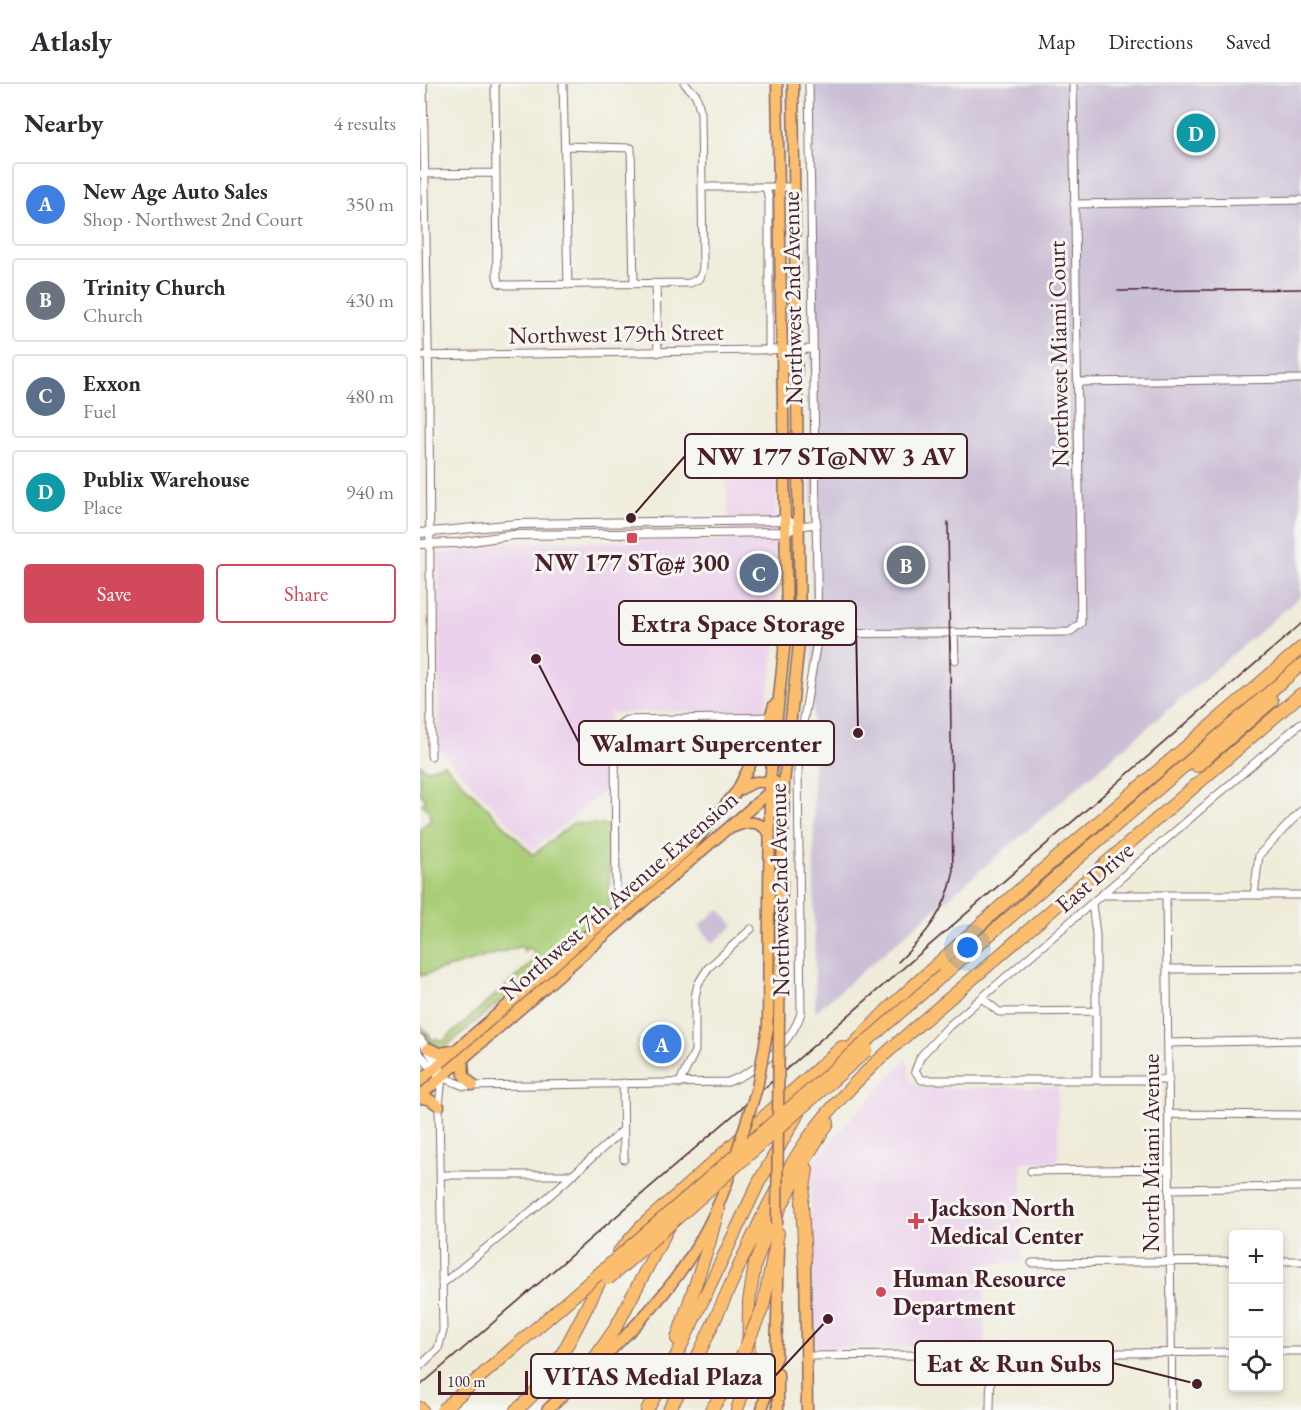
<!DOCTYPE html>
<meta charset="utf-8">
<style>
:root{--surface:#fff;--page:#f2f2f3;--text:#2b2b33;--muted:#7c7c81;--line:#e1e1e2;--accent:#d1495b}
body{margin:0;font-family:"EB Garamond",serif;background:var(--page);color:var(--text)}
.controls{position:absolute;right:18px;bottom:18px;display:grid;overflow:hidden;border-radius:6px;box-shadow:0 3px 9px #0003}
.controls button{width:54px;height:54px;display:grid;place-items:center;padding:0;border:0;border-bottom:2px solid var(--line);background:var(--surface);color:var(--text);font:30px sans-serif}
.scale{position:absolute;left:18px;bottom:15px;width:90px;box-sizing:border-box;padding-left:6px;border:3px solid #4a1f2b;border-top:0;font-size:16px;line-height:21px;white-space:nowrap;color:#4a1f2b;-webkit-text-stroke:4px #f6f6f2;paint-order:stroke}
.you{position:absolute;left:548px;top:864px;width:21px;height:21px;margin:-15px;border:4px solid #fff;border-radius:50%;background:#1a73e8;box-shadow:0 0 0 9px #1a73e833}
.badge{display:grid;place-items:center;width:39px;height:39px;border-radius:50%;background:var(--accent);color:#fff;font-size:20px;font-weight:700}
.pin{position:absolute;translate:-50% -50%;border:3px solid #fff;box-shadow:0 2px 6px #0006}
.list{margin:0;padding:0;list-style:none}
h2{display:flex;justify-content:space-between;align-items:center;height:78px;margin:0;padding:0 24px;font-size:26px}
h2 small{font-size:20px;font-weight:400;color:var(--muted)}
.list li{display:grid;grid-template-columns:39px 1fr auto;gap:18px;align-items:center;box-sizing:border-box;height:84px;margin:0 12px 12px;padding:0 12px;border:2px solid var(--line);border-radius:6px}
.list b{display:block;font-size:22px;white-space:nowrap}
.list p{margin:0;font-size:20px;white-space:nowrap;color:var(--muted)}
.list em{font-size:20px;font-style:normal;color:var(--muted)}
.actions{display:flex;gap:12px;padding:18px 24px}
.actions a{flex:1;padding:14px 0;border:2px solid var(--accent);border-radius:6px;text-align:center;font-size:21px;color:var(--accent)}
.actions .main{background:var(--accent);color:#fff}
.icon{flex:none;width:33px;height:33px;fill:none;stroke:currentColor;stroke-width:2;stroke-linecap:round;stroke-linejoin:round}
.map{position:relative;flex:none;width:881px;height:1326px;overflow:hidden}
header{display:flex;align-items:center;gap:36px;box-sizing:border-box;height:84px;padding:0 30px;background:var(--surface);border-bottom:2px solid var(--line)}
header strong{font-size:28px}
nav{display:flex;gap:33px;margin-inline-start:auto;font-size:21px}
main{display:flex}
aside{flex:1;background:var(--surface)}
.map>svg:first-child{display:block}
.built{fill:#ebd1eb}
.industrial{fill:#cbbfd5}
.green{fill:#aace77;stroke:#7a7651;stroke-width:1.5}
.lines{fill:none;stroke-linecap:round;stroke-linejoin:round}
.minor-casing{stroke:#846768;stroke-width:9}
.tertiary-casing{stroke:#846768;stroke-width:10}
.primary-casing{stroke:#846768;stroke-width:13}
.motorway-casing{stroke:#846768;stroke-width:14}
.minor{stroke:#fff;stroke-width:7}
.tertiary{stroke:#fff;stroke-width:8}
.primary{stroke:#fbbe6e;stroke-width:10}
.motorway{stroke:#fbbe6e;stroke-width:12}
.rail{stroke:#4a1f2b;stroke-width:1.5}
.primary-bridge-casing{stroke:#846768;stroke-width:13;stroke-linecap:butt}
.motorway-bridge-casing{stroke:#846768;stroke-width:14;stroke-linecap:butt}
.primary-bridge{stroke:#fbbe6e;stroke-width:10}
.motorway-bridge{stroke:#fbbe6e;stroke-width:12}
.poi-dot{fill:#d1495b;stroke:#f6f6f2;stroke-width:2}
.labels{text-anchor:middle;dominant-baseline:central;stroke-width:6;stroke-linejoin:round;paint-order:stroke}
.street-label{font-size:24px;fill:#4a1f2b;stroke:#f6f6f2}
.poi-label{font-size:24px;font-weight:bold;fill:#4a1f2b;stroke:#f6f6f2;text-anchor:start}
.leader{fill:none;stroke:#4a1f2b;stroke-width:2}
.callout-dot{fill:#4a1f2b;stroke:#f6f6f2;stroke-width:2}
.callout{fill:#f6f6f2;stroke:#4a1f2b;stroke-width:2}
.callout-label{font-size:26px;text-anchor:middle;font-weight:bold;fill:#4a1f2b}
</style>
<header>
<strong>Atlasly</strong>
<nav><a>Map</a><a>Directions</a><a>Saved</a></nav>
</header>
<main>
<aside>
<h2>Nearby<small>4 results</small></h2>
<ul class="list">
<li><span class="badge" style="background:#3f7fe0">A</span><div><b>New Age Auto Sales</b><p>Shop · Northwest 2nd Court</p></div><em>350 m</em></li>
<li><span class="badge" style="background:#6b7280">B</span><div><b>Trinity Church</b><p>Church</p></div><em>430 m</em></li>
<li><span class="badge" style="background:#5c6f8a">C</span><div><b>Exxon</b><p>Fuel</p></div><em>480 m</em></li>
<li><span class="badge" style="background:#0f9aa8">D</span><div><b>Publix Warehouse</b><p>Place</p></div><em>940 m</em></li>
</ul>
<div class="actions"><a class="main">Save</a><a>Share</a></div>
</aside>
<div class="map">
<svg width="881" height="1326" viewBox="0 0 881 1326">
<rect width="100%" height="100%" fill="#f6f6f2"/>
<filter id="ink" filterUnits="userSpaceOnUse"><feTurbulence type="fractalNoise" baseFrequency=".0167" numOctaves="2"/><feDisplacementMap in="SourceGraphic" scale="12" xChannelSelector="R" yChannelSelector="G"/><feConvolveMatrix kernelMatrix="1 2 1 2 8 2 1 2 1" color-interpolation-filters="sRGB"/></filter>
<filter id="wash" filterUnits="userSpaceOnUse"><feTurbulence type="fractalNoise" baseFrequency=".008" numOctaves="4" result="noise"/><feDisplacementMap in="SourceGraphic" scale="24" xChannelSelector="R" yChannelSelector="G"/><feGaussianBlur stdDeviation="1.35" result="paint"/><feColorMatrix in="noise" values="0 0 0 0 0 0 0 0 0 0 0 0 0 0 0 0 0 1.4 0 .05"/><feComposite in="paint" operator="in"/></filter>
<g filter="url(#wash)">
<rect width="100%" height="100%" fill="#efecda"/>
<path class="built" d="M356,373L357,554L345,626L190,629L187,706L113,765L19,665V470L84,458L310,457L305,380Z
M487,974L491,997L504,1005L638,1002V1078L602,1079V1179L564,1180L565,1264H391V1094L396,1073Z"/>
<path class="industrial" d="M388,0H881V512L395,928Z
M299,825L314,842L293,859L279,842Z"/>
<path class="green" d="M0,680L6,686L24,680L113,771L153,739L189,741V825L23,965L12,961L0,941L14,957L18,954L22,958L115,876L112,873L116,869L109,863L104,867L102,862L0,892V745L12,735L9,732L11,729L2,720L6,716L0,709Z"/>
</g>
<g filter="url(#ink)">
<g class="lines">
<g class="minor-casing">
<path id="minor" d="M3,0L9,309L11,672
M75,0L77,193L79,199L86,201L270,199L280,194L283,184L281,29L276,11L265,0
M143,0L148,201
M145,62L211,64L214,200
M1,90L76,89
M283,103H373
M346,103L349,116V267
M654,120L881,116
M236,200L238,269
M0,272L393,265
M657,298L881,295
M379,442L397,440
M534,548L535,576
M380,550L650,548L661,539L653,0
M682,811H881
M834,811L839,771L881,727
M746,812L752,1326
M672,820L676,850V996
M201,826L196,811L195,654L199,641L206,636L350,633
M748,885L881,884
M563,915L579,928L676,927
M749,959L881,956
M749,996H502L495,987L501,972L529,942L881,639
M203,999L204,1075
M259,1000L275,967V913L278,900L288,884L331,845
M749,1030L881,1031
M611,1087L749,1085
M20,1091H153
M750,1105L881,1103
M858,1177H881
M612,1179L814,1177
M22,1200L120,1120L202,1047
M858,1267H881
M385,1272L814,1268
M0,1282L18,1265L23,1247L19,1022L22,993L44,1002L308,998C337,987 372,959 381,929L378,688L379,664L398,551L389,0
M570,1326L571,1271"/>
</g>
<g class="tertiary-casing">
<path id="tertiary" d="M0,449L98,440L365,436L379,442
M0,460L38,459L93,451L365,448L379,442
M0,955L19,981L22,993
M0,971L17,989"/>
</g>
<g class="primary-casing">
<path id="primary" d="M317,707L343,655L354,621
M311,744C327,737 339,735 350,750
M359,934L364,699L380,550L373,0
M348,943L350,698L367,538L357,0
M8,964L20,969L33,967
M43,975L44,992L53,1001
M0,997L270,763L317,707L335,698H355
M0,1012L353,705
M0,1014L9,1015L19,1022
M385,1179L387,1326
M127,1326C208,1250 277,1194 312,1084
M342,1326L356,1272L359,1163
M358,1326V1290"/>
</g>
<g class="motorway-casing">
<path id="motorway" d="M777,682L852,617
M523,891L881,581
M419,976L466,927L582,821L881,564
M199,1168L222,1142L422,963
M385,1179L382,1118L387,1085
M343,1223L358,1149
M257,1255L289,1160L298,1125
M163,1291L195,1245L249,1142
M0,1324L2,1326
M96,1326C137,1296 162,1228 187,1184
M227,1326L252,1281L339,1098L379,1028
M249,1326C302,1236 331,1134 392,1049C440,984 512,931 572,878C675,788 778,699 881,610
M291,1326L310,1299
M317,1326L328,1293L329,1218L335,1180L346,1151L389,1069L408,1039"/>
</g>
<use href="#minor" class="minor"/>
<use href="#tertiary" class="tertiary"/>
<use href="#primary" class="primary"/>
<use href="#motorway" class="motorway"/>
<path class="rail" d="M698,207L881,205
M478,878C505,852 525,828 533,791L528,438
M0,1302L881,540"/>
<g class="primary-bridge-casing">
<path id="primary-bridge" d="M317,1067L337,1004L348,943
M357,1141L359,934"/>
</g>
<g class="motorway-bridge-casing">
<path id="motorway-bridge" d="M188,1195L447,966
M310,1299L343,1223
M22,1326L523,891"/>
</g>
<use href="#primary-bridge" class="primary-bridge"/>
<use href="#motorway-bridge" class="motorway-bridge"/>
</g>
</g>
<g class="poi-dot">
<rect x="206" y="448" width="12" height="12" rx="3"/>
<path d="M493 1128h6v6h6v6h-6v6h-6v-6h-6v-6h6z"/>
<circle cx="461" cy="1208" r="6"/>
</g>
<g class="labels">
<g class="street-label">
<text transform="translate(372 214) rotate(-91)">Northwest 2nd Avenue</text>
<text transform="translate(196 249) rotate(-1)">Northwest 179th Street</text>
<text transform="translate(638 270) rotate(-91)">Northwest Miami Court</text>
<text transform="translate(674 793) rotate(-41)">East Drive</text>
<text transform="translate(359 806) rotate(-91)">Northwest 2nd Avenue</text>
<text transform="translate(199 811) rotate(-41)">Northwest 7th Avenue Extension</text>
<text transform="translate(730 1069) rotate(-90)">North Miami Avenue</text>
</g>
<g class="poi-label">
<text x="212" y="478" text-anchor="middle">NW 177 ST@# 300</text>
<text x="510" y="1123">Jackson North<tspan x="510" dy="28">Medical Center</tspan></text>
<text x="473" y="1194">Human Resource<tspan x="473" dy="28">Department</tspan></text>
</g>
</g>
<path class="leader" d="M211 434L265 372M438 649L436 539M116 575L159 659M777 1300L693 1279M408 1235L355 1292"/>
<g class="callout-dot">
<circle cx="211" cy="434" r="6"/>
<circle cx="438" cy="649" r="6"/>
<circle cx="116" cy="575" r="6"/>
<circle cx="777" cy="1300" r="6"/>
<circle cx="408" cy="1235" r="6"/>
</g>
<g class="callout">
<rect x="265" y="350" width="282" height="44" rx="6"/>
<rect x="199" y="517" width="237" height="44" rx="6"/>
<rect x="159" y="637" width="255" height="44" rx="6"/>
<rect x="495" y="1257" width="198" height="44" rx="6"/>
<rect x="111" y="1270" width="244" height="44" rx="6"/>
</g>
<g class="callout-label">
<text x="406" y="381">NW 177 ST@NW 3 AV</text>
<text x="318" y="548">Extra Space Storage</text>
<text x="286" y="668">Walmart Supercenter</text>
<text x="594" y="1288">Eat &amp; Run Subs</text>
<text x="233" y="1301">VITAS Medial Plaza</text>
</g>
</svg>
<div class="controls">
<button>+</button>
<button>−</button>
<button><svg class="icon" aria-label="locate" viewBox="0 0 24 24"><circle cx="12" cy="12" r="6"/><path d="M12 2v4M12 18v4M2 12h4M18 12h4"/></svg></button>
</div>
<div class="scale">100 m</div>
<div class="you"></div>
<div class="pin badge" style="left:242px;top:960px;background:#3f7fe0">A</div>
<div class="pin badge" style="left:486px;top:481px;background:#6b7280">B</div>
<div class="pin badge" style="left:339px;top:489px;background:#5c6f8a">C</div>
<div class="pin badge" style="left:776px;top:49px;background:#0f9aa8">D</div>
</div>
</main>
